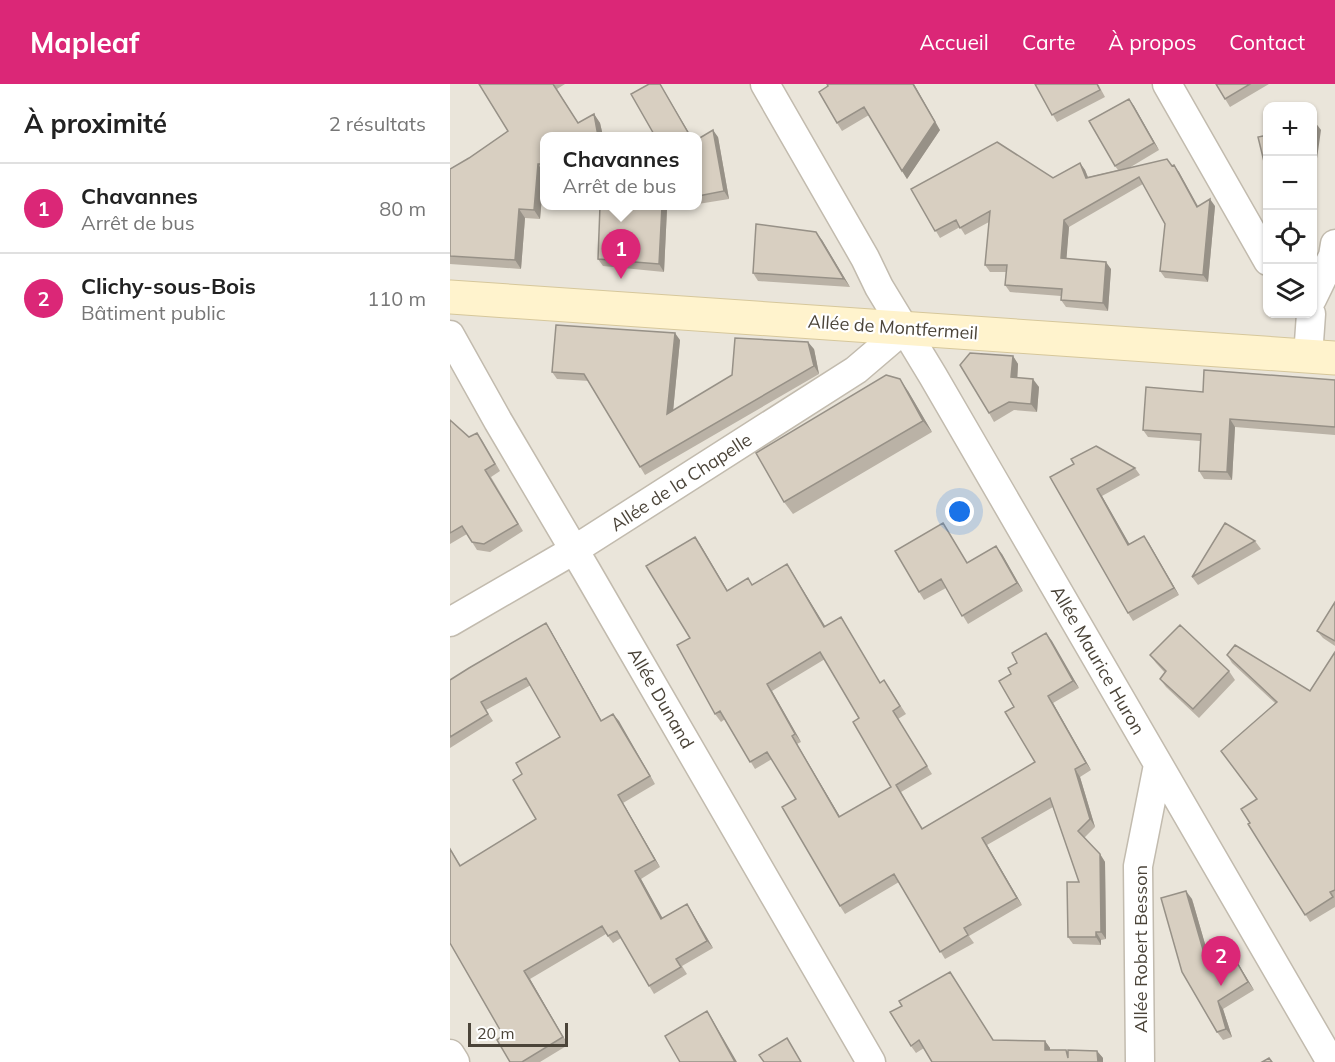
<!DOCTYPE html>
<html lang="fr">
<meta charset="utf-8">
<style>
:root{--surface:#fff;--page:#f6f6f6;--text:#222;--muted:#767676;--line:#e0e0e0;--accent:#db2777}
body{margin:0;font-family:Mulish,sans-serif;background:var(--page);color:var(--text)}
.controls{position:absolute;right:18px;top:18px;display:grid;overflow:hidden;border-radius:12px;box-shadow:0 2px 4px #0004}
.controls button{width:54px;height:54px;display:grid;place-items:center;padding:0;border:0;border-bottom:2px solid var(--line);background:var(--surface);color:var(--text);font:30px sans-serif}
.scale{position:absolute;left:18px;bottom:15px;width:100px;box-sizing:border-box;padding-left:6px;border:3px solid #4b4439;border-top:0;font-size:16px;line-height:21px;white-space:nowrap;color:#4b4439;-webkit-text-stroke:4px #fff;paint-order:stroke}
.you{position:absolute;left:510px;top:428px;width:21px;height:21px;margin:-15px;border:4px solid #fff;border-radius:50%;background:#1a73e8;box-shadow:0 0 0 9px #1a73e833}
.badge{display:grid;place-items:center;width:39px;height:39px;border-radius:50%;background:var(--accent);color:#fff;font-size:20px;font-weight:700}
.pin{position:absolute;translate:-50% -50px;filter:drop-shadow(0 2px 3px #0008)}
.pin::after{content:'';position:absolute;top:32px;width:21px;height:18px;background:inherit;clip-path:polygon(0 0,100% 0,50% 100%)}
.popup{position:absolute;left:90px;top:48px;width:162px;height:78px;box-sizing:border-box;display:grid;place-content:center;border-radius:12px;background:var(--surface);filter:drop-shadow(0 2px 4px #0005);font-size:20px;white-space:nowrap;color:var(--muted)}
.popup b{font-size:22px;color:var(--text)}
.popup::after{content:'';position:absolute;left:50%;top:100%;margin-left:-12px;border:12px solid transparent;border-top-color:var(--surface)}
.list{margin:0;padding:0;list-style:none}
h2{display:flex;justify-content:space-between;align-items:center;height:78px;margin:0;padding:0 24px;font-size:26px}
h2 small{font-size:20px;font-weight:400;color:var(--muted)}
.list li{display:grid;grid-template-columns:39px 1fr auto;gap:18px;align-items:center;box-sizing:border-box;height:90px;padding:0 24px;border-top:2px solid var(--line)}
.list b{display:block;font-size:22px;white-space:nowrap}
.list p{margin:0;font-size:20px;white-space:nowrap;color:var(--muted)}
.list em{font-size:20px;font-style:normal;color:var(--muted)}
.icon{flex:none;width:33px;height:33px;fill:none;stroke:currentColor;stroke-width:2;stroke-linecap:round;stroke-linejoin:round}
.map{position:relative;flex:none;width:885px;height:978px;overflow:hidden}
header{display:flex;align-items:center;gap:36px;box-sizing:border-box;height:84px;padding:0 30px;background:var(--accent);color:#fff}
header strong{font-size:28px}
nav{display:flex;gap:33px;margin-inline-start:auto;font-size:21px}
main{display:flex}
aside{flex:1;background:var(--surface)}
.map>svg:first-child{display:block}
.residential{fill:#eae5da;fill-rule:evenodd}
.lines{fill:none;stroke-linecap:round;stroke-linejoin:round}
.minor-casing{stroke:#c2bbae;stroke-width:31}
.secondary-casing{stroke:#d6c79b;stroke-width:35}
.minor{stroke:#fff;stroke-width:28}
.secondary{stroke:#fff3cd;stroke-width:33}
.wall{fill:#bab2a6;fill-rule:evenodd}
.shaded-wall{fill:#979187}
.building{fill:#d8cfc1;stroke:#979187;stroke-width:1.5;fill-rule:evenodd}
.labels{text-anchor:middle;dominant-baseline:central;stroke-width:4.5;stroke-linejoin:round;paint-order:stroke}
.street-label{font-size:18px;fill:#4b4439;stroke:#fff}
</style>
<header>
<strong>Mapleaf</strong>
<nav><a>Accueil</a><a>Carte</a><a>À propos</a><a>Contact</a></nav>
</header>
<main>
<aside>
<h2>À proximité<small>2 résultats</small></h2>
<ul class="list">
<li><span class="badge">1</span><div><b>Chavannes</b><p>Arrêt de bus</p></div><em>80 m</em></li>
<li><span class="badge">2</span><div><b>Clichy-sous-Bois</b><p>Bâtiment public</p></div><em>110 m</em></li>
</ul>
</aside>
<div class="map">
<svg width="885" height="978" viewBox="0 0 885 978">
<rect width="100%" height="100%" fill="#f6f3ec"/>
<path class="residential" d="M0,0H885V978H0ZM818,22H862V230H818ZM94,52H248V122H94Z"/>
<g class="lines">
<g class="minor-casing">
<path id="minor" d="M315,0L415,174L429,203L483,292L881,978
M717,0L818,177
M862,215L883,172L885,160
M0,251L48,337L136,486L421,978
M858,272L861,230
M0,538L124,466L406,286L454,245
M0,970L5,978
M690,978L688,782L708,681"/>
</g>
<g class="secondary-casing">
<path id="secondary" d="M0,213L885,274"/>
</g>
<use href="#minor" class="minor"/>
<use href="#secondary" class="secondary"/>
</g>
<path class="wall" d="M29,0H115L107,5L128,39L144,30L150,39L153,52H94V90L90,135L75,134L71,185L0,180V85L19,74L58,47Z
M585,0H648L655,13L607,38Z
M766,0H819L780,23Z
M378,2L490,46L457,95L419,31L392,47L387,39Z
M679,15L684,22L709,66L679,84L717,75L722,82L729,88L748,122H765L758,198L715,194L710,187L715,140L693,100L619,143L616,175L661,185L658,227L616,223L611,216V212L560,208L555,201L556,188H540L535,181L539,138L515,151L510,143L490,154L461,105L603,94L630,79L635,86L638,93L668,86L665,82Z
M268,53L279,115L248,120V55Z
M150,122H240L217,125L214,188L153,182L148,175Z
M372,156L400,203L308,197L303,189Z
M230,256L223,327L364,265L369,290L195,391L139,297L107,295L102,288Z
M563,272L568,280L567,293L589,303L587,328L564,326L544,338L539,329Z
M885,296V351L785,343L782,396L754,395L749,387L750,357L698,353L693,346L753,308Z
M458,307L482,348L343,430L334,418Z
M0,336L19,353L27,349L32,356L50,387L41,393L73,447L40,468L27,466L17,450L0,460Z
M685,384L690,391L652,412L679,460L694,452L729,511L683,537L678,529L600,393Z
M498,447L517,479L552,470L573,507L518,540L496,504L474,516L469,508Z
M245,453L277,506L303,501L337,480L375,543L396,541L430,599L434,596L456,630L448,635L482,690L451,708L473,745L585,678L564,623L561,590L567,579L596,549L629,604L603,619L641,686L630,693L645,743L634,754L650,770L655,778L656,855L651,856V861L623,860L618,853L629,798L603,723L537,761L572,821L519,852L524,859L495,875L449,798L395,830L390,822L346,715L322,675L305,685L275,635L271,638L265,630L240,554ZM375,575L409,634L441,703L390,733L347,660L351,658L322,607Z
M805,457L811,465L748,501L742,493Z
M885,518V562L873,554L867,547Z
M96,539L101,547L152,637L163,630L205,700L173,719L210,783L191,795L212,834L237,820L263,864L232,882L237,890L204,910L171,854L163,859L156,850L80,895L118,961L90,978H60L53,951L0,859V764L11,782L86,735L72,690L110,653L81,601L36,626L43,637L0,664V596Z
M885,568V823L860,838L800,739L807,715L825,619L782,579L777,571L860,607Z
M700,571L779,587L785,596L749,634L716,603L710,595L715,589L706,579Z
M742,815L759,874L778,863L804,906L773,925L782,953L773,956L767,948Z
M500,888L543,956L595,957L600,964V966L618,970L647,967L653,974L474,964L466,969L461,962L452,922Z"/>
<path class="shaded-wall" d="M210,0L241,52H240Z
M463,0H464L490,46L457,95L452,87Z
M679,15L684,22L709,66L704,59Z
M144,30L150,39L153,52H148Z
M865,38L871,46L863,103L862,55Z
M263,46L268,53L279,115L274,107Z
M630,79L635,86L641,101L636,94Z
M88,80L94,90L90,135L84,126Z
M724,81L729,88L752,130L747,123Z
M760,115L765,122L758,198L753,191Z
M212,122H214L217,125L214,188L209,180Z
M69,125L75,134L71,185L65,176Z
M614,136L619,143L616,181L611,174Z
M366,148L372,156L400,203L394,195Z
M656,178L661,185L658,227L653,219Z
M225,249L230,256L222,338L217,330Z
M358,258L364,265L369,290L364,282Z
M563,272L568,280L567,301L561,293Z
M450,295L458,307L482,348L473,337Z
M583,295L589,303L587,328L581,320Z
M780,335L785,343L782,396L777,388Z
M647,405L652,412L684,468L678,461Z
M694,452L699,459L729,511L724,504Z
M245,453L250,460L282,514L277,507Z
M546,462L552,470L573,507L567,499Z
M337,480L342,488L380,550L374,543Z
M96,539L101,547L156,645L151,637Z
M596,549L602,557L629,604L623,597Z
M317,600L322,607L351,658L345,650Z
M598,612L603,619L641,686L636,679Z
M163,630L169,637L205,700L200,692Z
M342,652L347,660L395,741L389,733Z
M625,685L630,693L645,743L640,735Z
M168,711L173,719L210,783L205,776Z
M532,754L537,761L572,821L567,814Z
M650,770L655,778L656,855L651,848Z
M185,787L191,795L217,842L211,835Z
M736,807L742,815L762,884L756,876Z
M237,820L242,828L263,864L257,857Z
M646,848L651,856V861L646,853Z
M778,863L783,871L804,906L798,898Z
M74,887L80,895L118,961L113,953Z
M768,917L773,925L782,953L776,945Z
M257,927L262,935L287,978H285Z
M595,957L600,964V974L595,966Z
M647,967L653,974V978H648Z"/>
<path class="building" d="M29,0H103L128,39L144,30L148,52H94V80H88L84,126L69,125L65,176L0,172V85L19,74L58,47Z
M199,0H210L240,52H205L181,10Z
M377,0H463L485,38L452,87L414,23L387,39L369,8L378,2Z
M585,0H647L650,6L602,31Z
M766,0H800L775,15Z
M679,15L704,59L665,82L639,37Z
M862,37L865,38L862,55Z
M263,46L274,107L248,112V55Z
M818,51V94L808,53Z
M547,58L603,94L630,79L636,94L717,75L722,82L724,81L747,123L760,115L753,191L710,187L715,140L689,93L614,136L611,174L656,178L653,219L611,216L612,205L555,201L557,181H535L540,127L510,144L506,136L485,147L461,105Z
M150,122H212L209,180L148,175Z
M306,140L366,148L394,195L303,189Z
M106,241L225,249L217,330L282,291L285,254L358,258L364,282L190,383L134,290L102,288Z
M520,269L563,272L561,293L583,295L581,320L559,318L539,329L510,281Z
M754,286L885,296V343L780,335L777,388L749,387L751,350L693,346L696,303L753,308Z
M436,291L450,295L473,337L334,418L306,369Z
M0,336L19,353L27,349L45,380L35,386L68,440L34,460L22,458L12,442L0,449Z
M646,362L685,384L647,405L678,461L694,452L724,504L678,529L600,393L624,380L621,375Z
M493,439L517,479L546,462L567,499L512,532L491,495L469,508L445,467Z
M775,439L805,457L742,493Z
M245,453L277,507L298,494L302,501L337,480L374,543L391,533L430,599L434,596L450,622L443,627L477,682L446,701L472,745L585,678L555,628L564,623L549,597L561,590L558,584L567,579L562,569L596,549L623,597L598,612L636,679L625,685L640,735L628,747L650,770L651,848H646V853H618L617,798H629L600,714L532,754L567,814L514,844L518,851L490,868L444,790L390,822L332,723L346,715L317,668L300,678L270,627L265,630L227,561L240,554L196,482ZM370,568L409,634L403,638L441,703L389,733L342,652L345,650L317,600Z
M885,518V557L867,547Z
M96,539L151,637L163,630L200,692L168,711L205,776L185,787L211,835L237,820L257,857L226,875L231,883L199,902L167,847L158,852L152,842L74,887L113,953L72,978H60L47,956L53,951L0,859V765L10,782L86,735L63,696L72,690L66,679L110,653L76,594L31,618L38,630L0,653V596L19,584Z
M730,541L779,587L743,625L710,595L716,587L700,571Z
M785,561L860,607L885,568V806L880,808L883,813L855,831L798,740L800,739L791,725L807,715L771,667L827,618L777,571Z
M736,807L756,876L778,863L798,898L768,917L776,945L767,948L732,888L711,814Z
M500,888L543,956L595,957V966H616L618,974V966L647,967L648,978H482L469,956L461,962L440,928L452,922L449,917Z
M257,927L285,978H230L215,952Z
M337,954L351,978H314L309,971Z
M819,974L822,978H812Z"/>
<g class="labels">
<g class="street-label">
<text transform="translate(443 243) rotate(4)">Allée de Montfermeil</text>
<text transform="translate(231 398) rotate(-33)">Allée de la Chapelle</text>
<text transform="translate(648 576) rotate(60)">Allée Maurice Huron</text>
<text transform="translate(211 614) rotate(60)">Allée Dunand</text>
<text transform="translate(690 865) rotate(-90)">Allée Robert Besson</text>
</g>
</g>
</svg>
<div class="controls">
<button>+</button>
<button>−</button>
<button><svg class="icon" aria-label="locate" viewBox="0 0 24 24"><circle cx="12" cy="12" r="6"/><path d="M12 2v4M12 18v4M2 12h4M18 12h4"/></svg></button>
<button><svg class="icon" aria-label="layers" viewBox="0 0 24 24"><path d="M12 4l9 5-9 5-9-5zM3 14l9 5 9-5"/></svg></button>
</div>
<div class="scale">20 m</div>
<div class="you"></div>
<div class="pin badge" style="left:171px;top:195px">1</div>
<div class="popup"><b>Chavannes</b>Arrêt de bus</div>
<div class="pin badge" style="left:771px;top:902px">2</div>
</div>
</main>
